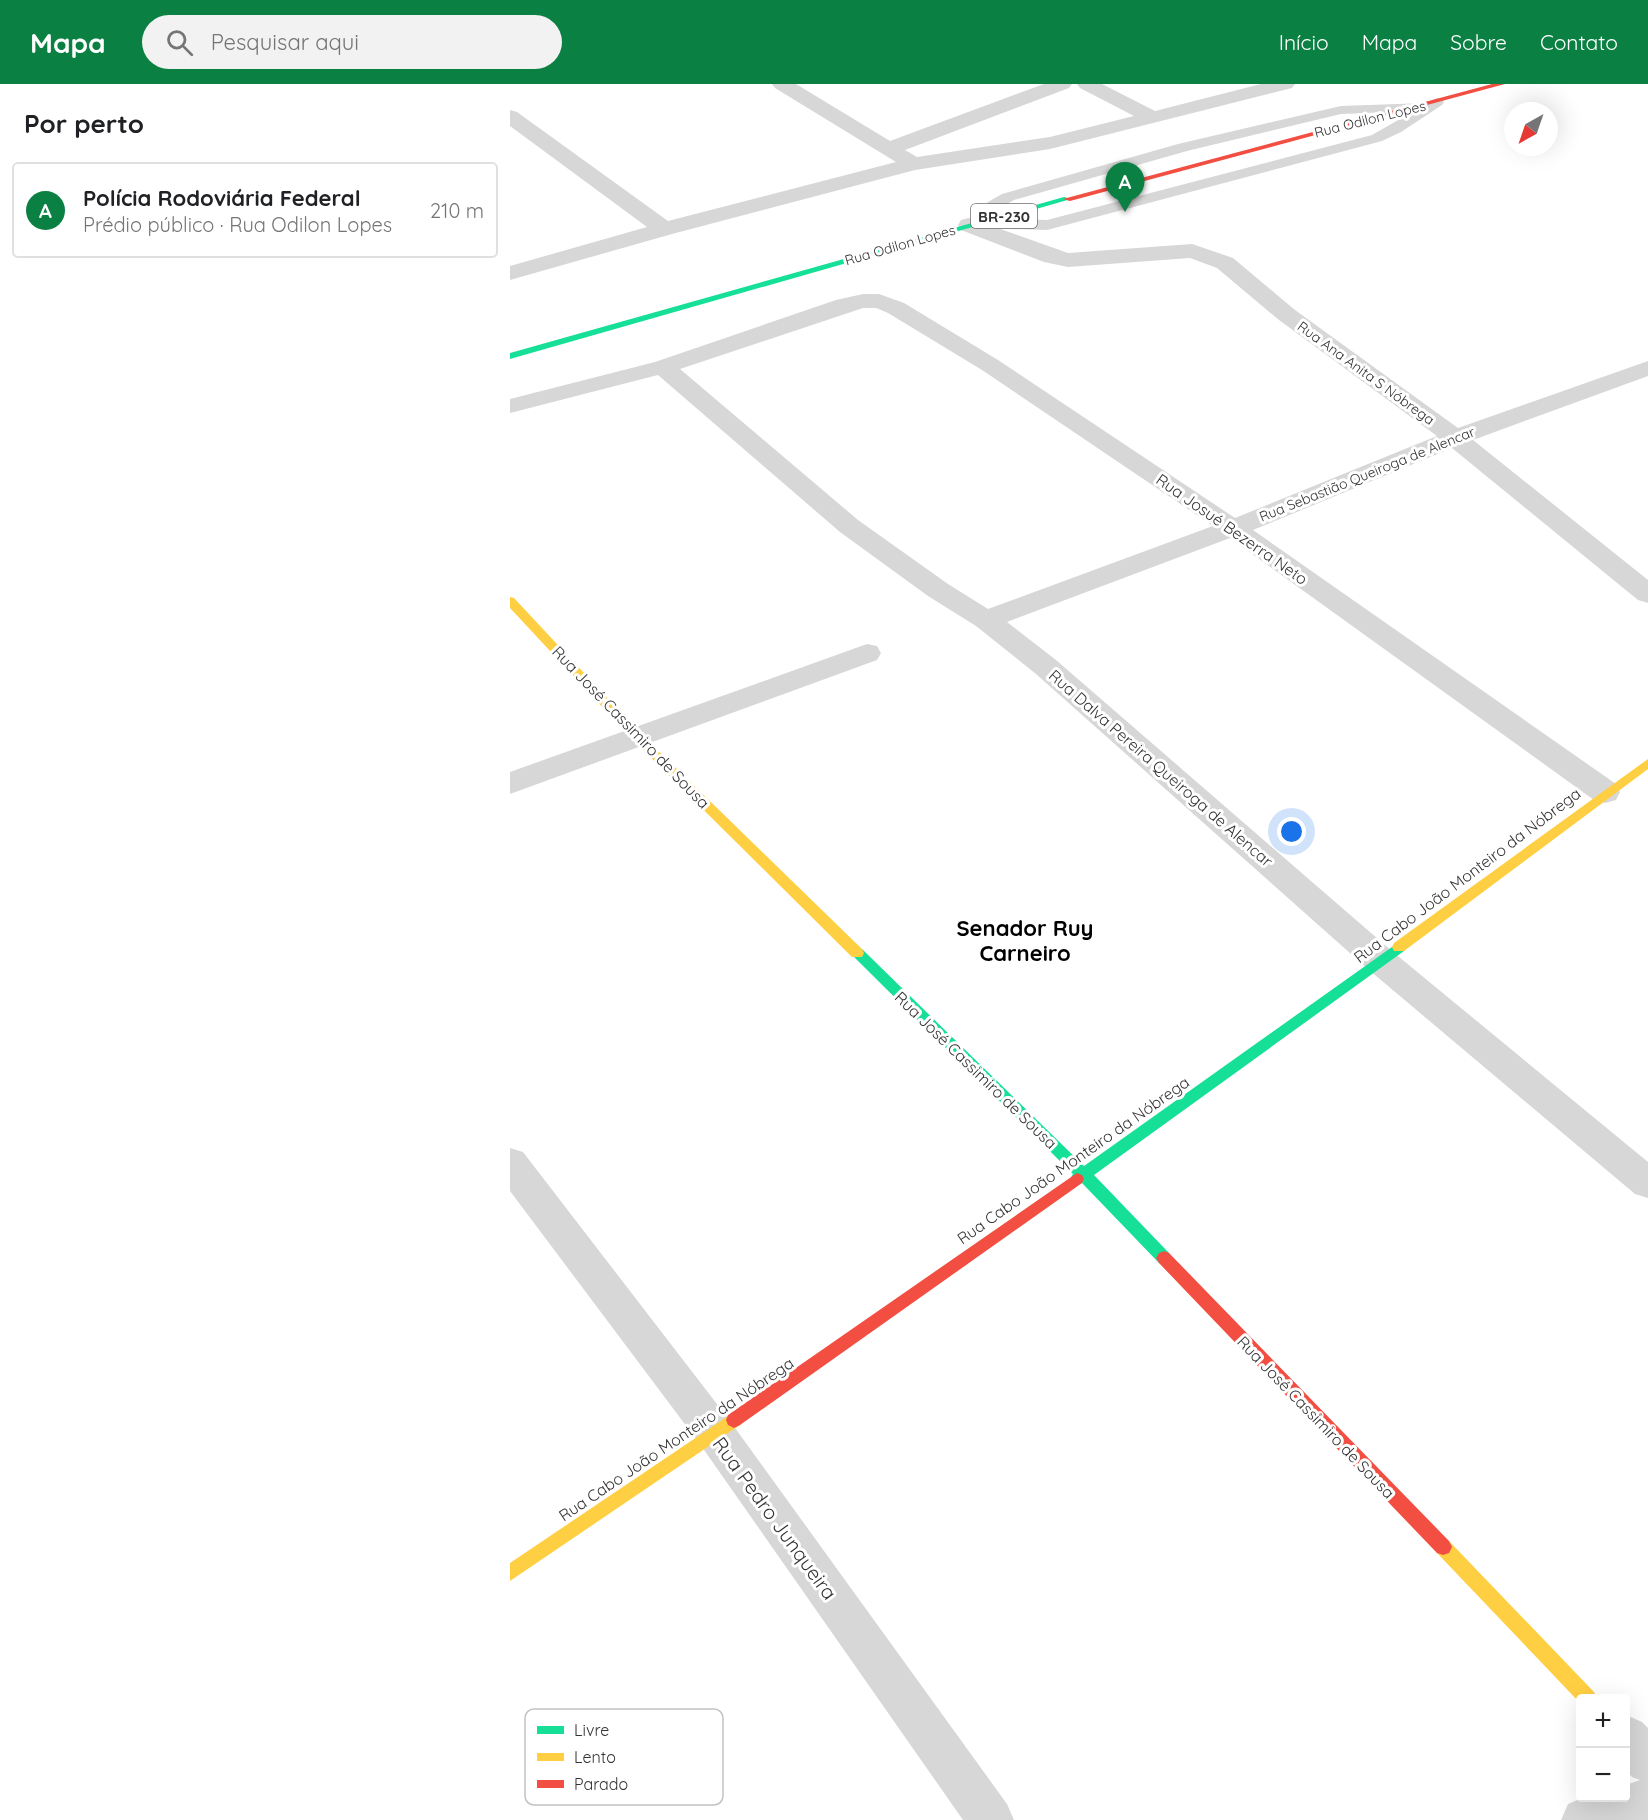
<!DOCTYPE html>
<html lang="pt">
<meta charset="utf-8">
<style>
:root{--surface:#fff;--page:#f2f2f2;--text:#202124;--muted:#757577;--line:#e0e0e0;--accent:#0b8043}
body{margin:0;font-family:Quicksand,sans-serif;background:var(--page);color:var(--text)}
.controls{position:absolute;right:18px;bottom:18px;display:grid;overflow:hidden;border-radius:6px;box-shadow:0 6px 24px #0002}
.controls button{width:54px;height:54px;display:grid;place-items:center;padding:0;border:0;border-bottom:2px solid var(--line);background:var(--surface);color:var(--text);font:30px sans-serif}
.compass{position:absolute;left:994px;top:18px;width:54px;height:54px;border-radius:50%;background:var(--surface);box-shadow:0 6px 24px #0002;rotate:220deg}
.you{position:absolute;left:782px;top:748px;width:21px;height:21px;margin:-15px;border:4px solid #fff;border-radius:50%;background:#1a73e8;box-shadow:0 0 0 9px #1a73e833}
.badge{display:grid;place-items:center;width:39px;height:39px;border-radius:50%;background:var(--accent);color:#fff;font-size:20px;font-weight:700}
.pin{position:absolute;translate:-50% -50px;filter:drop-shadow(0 2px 3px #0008)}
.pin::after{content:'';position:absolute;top:32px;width:21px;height:18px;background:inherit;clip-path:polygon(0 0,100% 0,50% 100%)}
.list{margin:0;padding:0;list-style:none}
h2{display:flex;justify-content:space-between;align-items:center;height:78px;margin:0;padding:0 24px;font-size:26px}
h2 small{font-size:20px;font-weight:400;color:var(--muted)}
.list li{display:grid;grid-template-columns:39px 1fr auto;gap:18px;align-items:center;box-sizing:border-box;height:96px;margin:0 12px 12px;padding:0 12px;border:2px solid var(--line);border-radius:6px}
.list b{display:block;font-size:22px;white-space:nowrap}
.list p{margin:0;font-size:20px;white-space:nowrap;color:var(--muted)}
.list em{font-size:20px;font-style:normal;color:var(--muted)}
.icon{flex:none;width:33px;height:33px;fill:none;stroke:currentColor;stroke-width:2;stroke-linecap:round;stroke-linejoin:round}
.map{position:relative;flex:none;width:1138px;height:1736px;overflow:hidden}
header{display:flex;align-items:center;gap:36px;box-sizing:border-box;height:84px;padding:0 30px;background:var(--accent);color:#fff}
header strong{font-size:28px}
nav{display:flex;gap:33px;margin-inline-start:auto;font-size:21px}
.search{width:420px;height:54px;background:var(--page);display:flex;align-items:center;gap:15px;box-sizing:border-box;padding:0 21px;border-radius:33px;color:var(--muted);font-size:22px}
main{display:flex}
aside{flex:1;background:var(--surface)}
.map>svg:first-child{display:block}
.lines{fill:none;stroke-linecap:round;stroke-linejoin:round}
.lane{fill:#d7d7d7;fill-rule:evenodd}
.street{fill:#d7d7d7;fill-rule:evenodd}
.fast{fill:#16e098;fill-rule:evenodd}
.slow{fill:#ffcf43;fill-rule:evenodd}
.jam{fill:#f24e42;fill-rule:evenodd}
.labels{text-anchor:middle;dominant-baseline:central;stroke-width:6;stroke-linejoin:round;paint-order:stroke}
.far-street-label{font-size:14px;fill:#333;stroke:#fff}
.shield{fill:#fff;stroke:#707070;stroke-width:1.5}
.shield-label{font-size:15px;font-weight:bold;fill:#333}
.street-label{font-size:16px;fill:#333;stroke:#fff}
.near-street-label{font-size:20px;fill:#333;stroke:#fff}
.district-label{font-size:22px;font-weight:bold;fill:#000;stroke:#fff}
.key{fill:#fff;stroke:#c2c2c2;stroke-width:1.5}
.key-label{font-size:16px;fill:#333}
</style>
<header>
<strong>Mapa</strong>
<div class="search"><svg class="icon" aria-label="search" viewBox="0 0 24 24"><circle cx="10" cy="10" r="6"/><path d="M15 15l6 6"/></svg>Pesquisar aqui</div>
<nav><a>Início</a><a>Mapa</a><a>Sobre</a><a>Contato</a></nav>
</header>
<main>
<aside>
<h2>Por perto<small></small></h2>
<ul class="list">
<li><span class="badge">A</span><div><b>Polícia Rodoviária Federal</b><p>Prédio público · Rua Odilon Lopes</p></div><em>210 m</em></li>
</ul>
</aside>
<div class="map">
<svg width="1138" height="1736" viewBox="0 0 1138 1736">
<rect width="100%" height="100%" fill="#fff"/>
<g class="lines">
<path class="lane" d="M927,14L932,15L934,18L932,21L891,48L872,57L537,146L468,144L460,139L478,118L492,110L668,60L831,22L916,19ZM904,27L862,51L537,136L481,134L490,124L504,116L677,67L831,30Z"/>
<path class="street" d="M262,0H286L380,57L534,0H562L559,4L395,66L407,73L540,53L624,32L570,4L567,0H592L645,27L751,0H785L782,4L540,65L405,86L162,150L0,196V182L137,143L0,42V26L7,28L158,137L386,78L265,4Z
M459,134L558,169L682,160L723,174L785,226L948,344L1138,277V292L963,356L1138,496V519L1128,516L942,364L743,446L1106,700L1110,708L1106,716L1095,719L1084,716L720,454L497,538L546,576L883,868L1138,1078V1114L1125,1110L859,886L526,590L466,542L418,512L330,448L148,291L0,329V315L145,278L326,216L353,210H369L394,219L488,276L725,434L927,352L769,236L707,184L680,174L558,183L534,178L451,146L448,141L451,136ZM353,224H366L378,229L472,286L703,442L478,525L438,500L348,436L170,285Z
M357,560L367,562L371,569L367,576L0,710V688Z
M0,1064L13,1068L220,1337L497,1720L504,1736H453L192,1363L0,1107Z
M1116,1631L1132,1638L1138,1644V1736H1051L1058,1720L1072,1714H1116V1701L1130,1696L1122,1693L1116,1686Z"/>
<path class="fast" d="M554,113L561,115L0,275V269Z
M889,858L896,863L894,867L584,1091L659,1169L662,1174L659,1179L654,1181L649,1179L572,1099L567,1101L562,1099L560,1095L563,1090L340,869L347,864L352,865L574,1082Z"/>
<path class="slow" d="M0,513L4,514L130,649L352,865L354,869L352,873H342L122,655L0,524Z
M1138,675V685L894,867H884L882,863L884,859Z
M224,1328L230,1331L232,1336L230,1341L0,1497V1479Z
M933,1455L939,1457L1084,1608L1087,1614H1070V1619L927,1469L924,1463L927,1457Z"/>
<path class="jam" d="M982,0H995L560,117L553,115Z
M567,1089L572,1091L574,1095L572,1099L230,1341L224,1344L218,1341L216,1336L218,1331Z
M654,1167L659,1169L939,1457L942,1463L939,1469L933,1471L927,1469L649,1179L646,1174L649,1169Z"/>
</g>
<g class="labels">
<g class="far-street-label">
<text transform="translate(860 35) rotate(-14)">Rua Odilon Lopes</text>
<text transform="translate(390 161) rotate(-16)">Rua Odilon Lopes</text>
<text transform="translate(856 289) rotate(36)">Rua Ana Anita S Nóbrega</text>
<text transform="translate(857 390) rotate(-22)">Rua Sebastião Queiroga de Alencar</text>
</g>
<rect class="shield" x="461" y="120" width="66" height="24" rx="4.5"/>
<g class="shield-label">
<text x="494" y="132">BR-230</text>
</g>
<g class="street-label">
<text transform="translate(722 445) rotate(35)">Rua Josué Bezerra Neto</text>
<text transform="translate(121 643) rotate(46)">Rua José Cassimiro de Sousa</text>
<text transform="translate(651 684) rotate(41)">Rua Dalva Pereira Queiroga de Alencar</text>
<text transform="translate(957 791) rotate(-37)">Rua Cabo João Monteiro da Nóbrega</text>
<text transform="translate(466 986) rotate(44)">Rua José Cassimiro de Sousa</text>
<text transform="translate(563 1076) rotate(-35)">Rua Cabo João Monteiro da Nóbrega</text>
<text transform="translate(806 1333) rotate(46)">Rua José Cassimiro de Sousa</text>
<text transform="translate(166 1355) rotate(-34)">Rua Cabo João Monteiro da Nóbrega</text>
</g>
<g class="near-street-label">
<text transform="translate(265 1434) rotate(54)">Rua Pedro Junqueira</text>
</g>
<g class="district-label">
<text x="515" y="844">Senador Ruy<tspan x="515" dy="25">Carneiro</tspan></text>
</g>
</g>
<rect x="15" y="1625" width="198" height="96" rx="9" class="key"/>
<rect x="27" y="1642" width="27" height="8" fill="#16e098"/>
<rect x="27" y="1669" width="27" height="8" fill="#ffcf43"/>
<rect x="27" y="1696" width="27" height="8" fill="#f24e42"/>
<g class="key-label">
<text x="64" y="1652">Livre</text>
<text x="64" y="1679">Lento</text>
<text x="64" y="1706">Parado</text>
</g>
</svg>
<div class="controls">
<button>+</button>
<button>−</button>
</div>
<svg class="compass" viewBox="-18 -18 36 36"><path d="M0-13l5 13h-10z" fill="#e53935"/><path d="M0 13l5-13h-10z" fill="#757577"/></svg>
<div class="you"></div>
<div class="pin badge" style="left:615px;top:128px">A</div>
</div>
</main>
